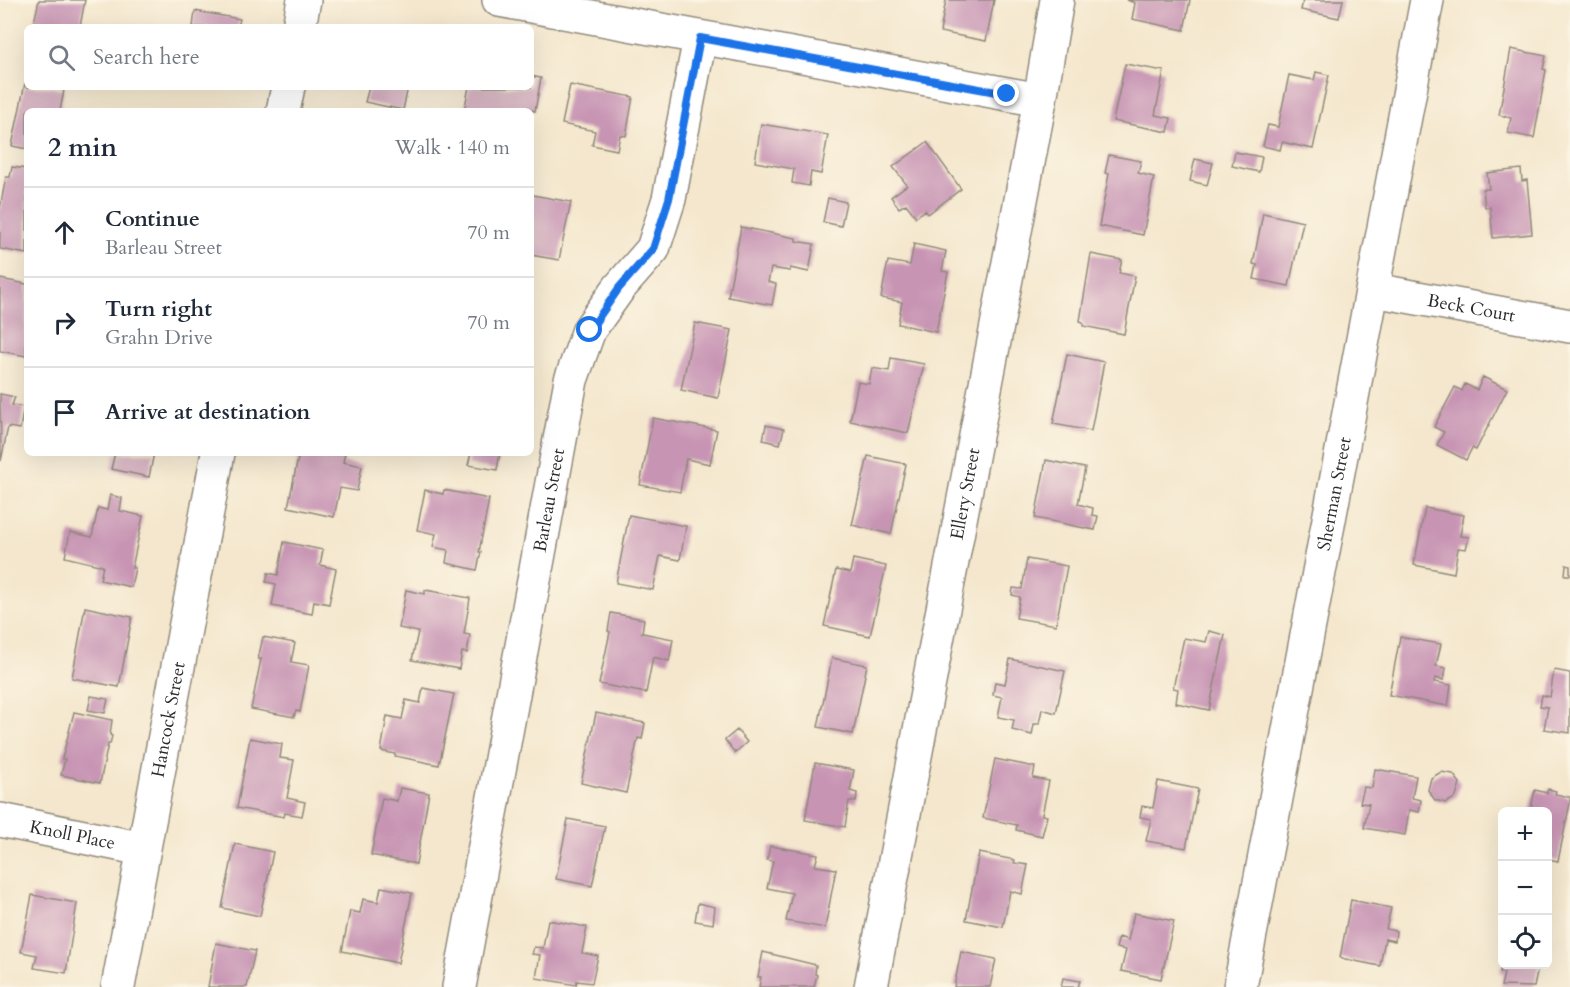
<!DOCTYPE html>
<meta charset="utf-8">
<style>
:root{--surface:#fff;--page:#f6f6f7;--text:#1f2937;--muted:#747a83;--line:#e0e1e3}
body{margin:0;font-family:Cardo,serif;background:var(--page);color:var(--text)}
.controls{position:absolute;right:18px;bottom:18px;display:grid;overflow:hidden;border-radius:9px;box-shadow:0 6px 24px #0002}
.controls button{width:54px;height:54px;display:grid;place-items:center;padding:0;border:0;border-bottom:2px solid var(--line);background:var(--surface);color:var(--text);font:30px sans-serif}
.stop{position:absolute;width:18px;height:18px;margin:-14px;border:4px solid #1a73e8;border-radius:50%;background:#fff}
.stop.end{background:#1a73e8;border-color:#fff;box-shadow:0 2px 6px #0008}
.list{margin:0;padding:0;list-style:none}
h2{display:flex;justify-content:space-between;align-items:center;height:78px;margin:0;padding:0 24px;font-size:26px}
h2 small{font-size:20px;font-weight:400;color:var(--muted)}
.list li{display:grid;grid-template-columns:39px 1fr auto;gap:18px;align-items:center;box-sizing:border-box;height:90px;padding:0 24px;border-top:2px solid var(--line)}
.list b{display:block;font-size:22px;white-space:nowrap}
.list p{margin:0;font-size:20px;white-space:nowrap;color:var(--muted)}
.list em{font-size:20px;font-style:normal;color:var(--muted)}
.icon{flex:none;width:33px;height:33px;fill:none;stroke:currentColor;stroke-width:2;stroke-linecap:round;stroke-linejoin:round}
.map{position:relative;flex:none;width:1570px;height:987px;overflow:hidden}
.search{position:absolute;background:var(--surface);box-shadow:0 6px 24px #0002;left:24px;top:24px;width:510px;height:66px;display:flex;align-items:center;gap:15px;box-sizing:border-box;padding:0 21px;border-radius:9px;color:var(--muted);font-size:22px}
.panel{position:absolute;background:var(--surface);box-shadow:0 6px 24px #0002;left:24px;top:108px;width:510px;height:348px;border-radius:9px}
.map>svg:first-child{display:block}
.building{fill:#c794b4}
.lines{fill:none;stroke-linecap:round;stroke-linejoin:round}
.minor-casing{stroke:#90897c;stroke-width:36}
.minor{stroke:#fff;stroke-width:33}
.route{stroke:#1a73e8;stroke-width:8}
.labels{text-anchor:middle;dominant-baseline:central;stroke-width:4.5;stroke-linejoin:round;paint-order:stroke}
.street-label{font-size:18px;fill:#2b2b2b;stroke:#fcf5e5}
</style>
<div class="map">
<svg width="1570" height="987" viewBox="0 0 1570 987">
<rect width="100%" height="100%" fill="#fcf5e5"/>
<filter id="ink" filterUnits="userSpaceOnUse"><feTurbulence type="fractalNoise" baseFrequency=".0167" numOctaves="2"/><feDisplacementMap in="SourceGraphic" scale="12" xChannelSelector="R" yChannelSelector="G"/><feConvolveMatrix kernelMatrix="1 2 1 2 8 2 1 2 1" color-interpolation-filters="sRGB"/></filter>
<filter id="wash" filterUnits="userSpaceOnUse"><feTurbulence type="fractalNoise" baseFrequency=".008" numOctaves="4" result="noise"/><feDisplacementMap in="SourceGraphic" scale="24" xChannelSelector="R" yChannelSelector="G"/><feGaussianBlur stdDeviation="1.35" result="paint"/><feColorMatrix in="noise" values="0 0 0 0 0 0 0 0 0 0 0 0 0 0 0 0 0 1.4 0 .05"/><feComposite in="paint" operator="in"/></filter>
<g filter="url(#wash)">
<rect width="100%" height="100%" fill="#f4e7cd"/>
<g id="blocks">
<path class="building" d="M39,0H85L80,27H33Z
M946,0H994L986,41L940,32Z
M1127,0H1190L1184,30L1132,19L1135,3Z
M1303,0H1343L1339,18L1301,10Z
M195,11L240,19L238,27H193Z
M1511,49L1546,56L1543,69L1546,70L1534,138L1508,133L1511,118L1499,115Z
M1125,64L1164,71L1155,115L1171,118L1168,132L1113,121Z
M1316,72L1329,75L1313,149L1282,142L1280,150L1263,146L1268,125L1278,127L1289,75L1314,80Z
M531,76L541,78L535,111L522,108V111H464L469,87H531Z
M25,83H27V87H47L64,90L60,111H27V149L12,146Z
M570,85L633,97L626,136L620,135L617,150L592,145L595,131L562,124Z
M369,87H408L403,110L365,102Z
M761,124L828,135L821,174L811,172L809,186L792,183L794,169L755,162Z
M927,142L961,189L928,214L925,210L916,217L906,204L899,208L891,197L907,185L893,167Z
M1235,152L1262,157L1259,172L1232,166Z
M1109,155L1141,161L1138,173L1154,177L1143,235L1099,226L1109,174L1105,173Z
M1195,159L1213,163L1207,185L1190,181Z
M12,167L27,169V254L0,249V208L6,177H10Z
M1521,169L1522,181L1527,180L1532,234L1493,238L1490,207H1485L1483,189H1489L1487,173Z
M533,195L571,202L559,260L531,255V206Z
M828,198L846,202L841,226L823,222Z
M1263,213L1303,222L1289,286L1254,279L1257,265L1253,264Z
M741,227L796,238V241L814,244L809,272L790,268V271L771,268L768,282L776,284L772,305L728,297Z
M914,244L946,251L942,271L948,272L936,332L898,324L902,302L881,298L888,261L910,265Z
M1091,254L1122,260L1119,273L1135,276L1124,334L1083,326V322L1080,321Z
M0,279L27,284L26,356L0,351Z
M695,323L732,330L718,398L681,390Z
M1067,354L1104,362L1091,431L1053,424Z
M891,358L924,364L908,433L850,421L858,382L869,384L872,368L889,371Z
M1483,377L1507,389L1476,450L1472,448L1466,460L1437,445L1444,432L1434,427L1455,387L1462,391L1465,384L1477,390Z
M0,394L15,397L12,405L24,407L20,429L8,427L1,461Z
M653,418L717,430L710,464L686,459L680,492L640,485Z
M766,425L784,429L780,444L763,440Z
M115,453H154L149,477L111,469Z
M299,453H345L343,462L362,466L357,491L340,488L334,517L288,507Z
M471,453H500L497,470L468,465Z
M868,456L906,464L891,534L852,525Z
M1046,460L1085,468L1078,504L1093,508L1092,515L1098,516L1095,530L1035,518Z
M425,490L443,494L444,490L489,499L479,552H481L477,570L446,563L448,550L433,547L436,534L417,530Z
M110,495L122,498L120,511L143,516L132,568H135L131,587L100,580L103,566L65,557L70,532L92,537L98,508L107,510Z
M1425,508L1464,515L1460,536L1469,537L1466,549L1458,548L1454,573L1414,565Z
M629,515L686,526L680,560L660,556L653,590L616,583Z
M284,542L323,550L320,565L336,569L329,604L314,601L312,614L272,606L276,584L266,582L268,573L278,575Z
M853,559L886,566L870,636L824,626L836,570L850,573Z
M1027,559L1067,566L1056,625L1016,618L1020,597L1012,595L1013,588L1022,589Z
M1566,565L1570,566V575H1565Z
M406,590L425,594V590L470,598L464,634L470,635L467,653L462,652L459,669L412,660L418,632L399,628Z
M85,607L132,617L119,687L72,678Z
M611,613L644,619L642,633L673,639L669,661L653,657L646,693L599,684L610,632L608,631Z
M1209,631L1225,635L1209,710L1176,703L1178,689L1173,688L1184,638L1206,642Z
M263,637L295,643L291,662L309,665L300,712L296,711L294,717L251,709L261,659H258Z
M1400,637L1441,644L1436,666L1446,668L1444,680L1435,678L1434,682L1451,685L1448,706L1389,695Z
M832,658L867,665L853,734L818,727Z
M1010,659L1065,671L1056,713L1042,709L1039,724H1034L1032,735L1012,730L1014,720L998,717L1002,697L993,695L995,682L1005,684Z
M1554,670L1570,673V733L1544,729L1548,707L1540,706L1542,695L1550,697Z
M423,688L454,694L439,765L395,756V754L381,751L387,716L402,719L406,700L420,703Z
M91,696L108,699L105,713L88,710Z
M74,712L112,720L110,735L112,736L110,744H108L100,783L61,775L65,759H62Z
M596,713L645,723L642,739L638,738L626,793L581,783Z
M737,730L747,742L735,753L725,740Z
M250,738L282,744L280,758L294,760L287,798L305,802L302,816L285,813L284,817L237,808Z
M995,759L1035,767L1033,778L1049,781L1042,815L1047,816L1042,836L1016,830L1017,825L983,818Z
M815,763L854,770L850,791L857,793L856,802L849,801L845,827L805,820Z
M1375,769L1416,776L1412,798L1421,800L1419,812L1409,810L1405,835L1364,828L1369,804L1360,803L1364,787L1372,788Z
M1441,772L1453,774L1460,783L1456,797L1446,803L1435,800L1428,790L1431,778Z
M1158,781L1198,789L1186,848L1146,841L1151,819L1140,817L1142,806L1153,808Z
M400,788L429,793L416,864L371,855L382,798L397,801Z
M1548,789L1556,791L1555,794L1570,797V803L1558,861L1548,859V812H1530L1535,790L1547,793Z
M568,819L605,826L592,886L556,879Z
M235,844L273,852L260,916L222,908Z
M770,846L818,854L815,866L836,869L825,928L786,921L792,893L767,888L773,861L767,860Z
M979,853L1015,860L1014,863L1028,865L1022,894L1010,891L1003,927L966,920Z
M381,887L412,893L398,963L342,951L350,911L360,913L363,899L378,902Z
M32,895L77,903L66,973L34,968L37,955L21,952Z
M1351,900L1391,908L1386,929L1396,931L1395,941L1385,939L1380,966L1340,958Z
M698,903L715,907L713,924L695,921Z
M1134,913L1174,921L1161,979L1121,971L1126,950L1116,948L1119,937L1128,940Z
M548,920L587,927L582,953L598,956L592,983L577,981L576,985L536,978L540,955L532,954L534,947L543,948Z
M216,943L255,951L247,987H208Z
M763,952L816,965L815,974L817,975L814,987H759L761,977H758Z
M961,952L996,959L990,987H954Z
M1502,964H1539L1534,987L1501,986L1504,973L1500,972Z
M1063,978L1080,981L1078,987H1061Z"/>
</g>
</g>
<g filter="url(#ink)">
<use href="#blocks" fill-opacity="0" stroke="#90897c" stroke-width="1.5"/>
<g class="lines">
<g class="minor-casing">
<g id="minor">
<path d="M499,0L1040,100"/>
<path d="M299,27L304,0"/>
<path d="M283,111L288,87"/>
<path id="s1" d="M1374,290L1570,326"/>
<path id="s2" d="M0,820L143,849"/>
<path id="s3" d="M118,987L218,453"/>
<path id="s4" d="M459,987L571,380L589,330L619,288L653,249L669,199L700,38"/>
<path id="s5" d="M871,987L1040,100L1057,0"/>
<path id="s6" d="M1240,987C1302,658 1367,329 1427,0"/>
</g>
</g>
<use href="#minor" class="minor"/>
</g>
</g>
<g class="lines" filter="url(#ink)">
<path class="route" d="M590,330L619,288L653,249L669,199L700,38L1007,94"/>
</g>
<g class="labels">
<g class="street-label">
<text stroke="none"><textPath href="#s1" startOffset="99">Beck Court</textPath></text>
<text stroke="none"><textPath href="#s5" startOffset="502">Ellery Street</textPath></text>
<text stroke="none"><textPath href="#s6" startOffset="502">Sherman Street</textPath></text>
<text stroke="none"><textPath href="#s4" startOffset="495">Barleau Street</textPath></text>
<text stroke="none"><textPath href="#s3" startOffset="272">Hancock Street</textPath></text>
<text stroke="none"><textPath href="#s2" startOffset="74">Knoll Place</textPath></text>
</g>
</g>
</svg>
<div class="controls">
<button>+</button>
<button>−</button>
<button><svg class="icon" aria-label="locate" viewBox="0 0 24 24"><circle cx="12" cy="12" r="6"/><path d="M12 2v4M12 18v4M2 12h4M18 12h4"/></svg></button>
</div>
<div class="stop" style="left:590px;top:330px"></div>
<div class="stop end" style="left:1007px;top:94px"></div>
<div class="search"><svg class="icon" aria-label="search" viewBox="0 0 24 24"><circle cx="10" cy="10" r="6"/><path d="M15 15l6 6"/></svg>Search here</div>
<section class="panel">
<h2>2 min<small>Walk · 140 m</small></h2>
<ul class="list">
<li><svg class="icon" aria-label="ahead" viewBox="0 0 24 24"><path d="M12 20V5M6 11l6-6 6 6"/></svg><div><b>Continue</b><p>Barleau Street</p></div><em>70 m</em></li>
<li><svg class="icon" aria-label="right" viewBox="0 0 24 24"><path d="M7 20v-9h11M14 6l5 5-5 5"/></svg><div><b>Turn right</b><p>Grahn Drive</p></div><em>70 m</em></li>
<li><svg class="icon" aria-label="arrive" viewBox="0 0 24 24"><path d="M6 21V4h12l-3 4 3 4H6"/></svg><div><b>Arrive at destination</b></div></li>
</ul>
</section>
</div>
